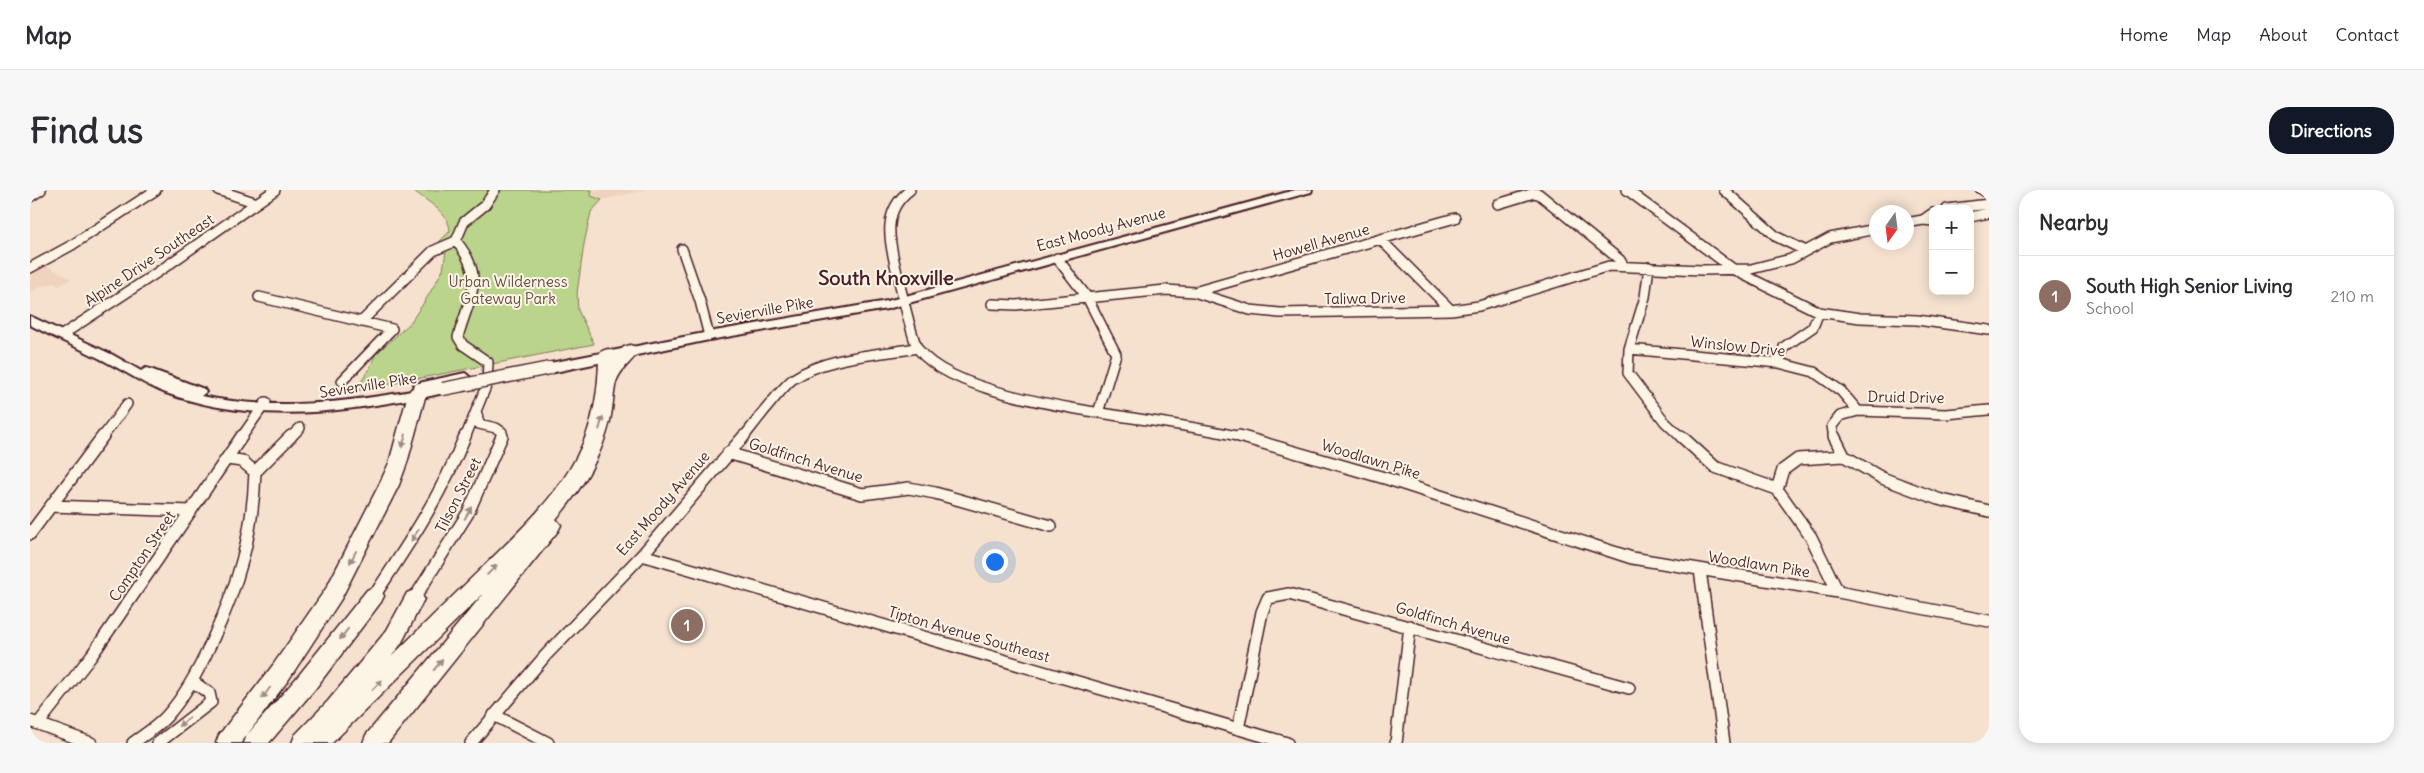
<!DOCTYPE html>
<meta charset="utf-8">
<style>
:root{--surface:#fff;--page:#f7f7f7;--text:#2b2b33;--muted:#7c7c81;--line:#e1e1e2;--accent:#111827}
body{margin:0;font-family:Delius,sans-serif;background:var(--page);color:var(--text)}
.controls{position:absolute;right:15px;top:15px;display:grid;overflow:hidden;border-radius:10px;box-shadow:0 2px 12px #0003}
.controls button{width:45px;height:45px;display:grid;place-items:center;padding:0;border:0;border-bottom:1px solid var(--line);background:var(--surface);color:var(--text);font:25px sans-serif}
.compass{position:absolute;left:1839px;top:15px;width:45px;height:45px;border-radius:50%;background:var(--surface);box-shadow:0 2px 12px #0003;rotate:194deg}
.you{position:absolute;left:964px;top:371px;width:18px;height:18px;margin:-12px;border:4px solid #fff;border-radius:50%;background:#1a73e8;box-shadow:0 0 0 8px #1a73e833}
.badge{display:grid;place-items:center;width:32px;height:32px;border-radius:50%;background:var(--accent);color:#fff;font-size:16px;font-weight:700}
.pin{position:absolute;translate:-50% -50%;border:2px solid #fff;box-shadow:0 1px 5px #0006}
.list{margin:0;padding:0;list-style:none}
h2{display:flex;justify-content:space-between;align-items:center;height:65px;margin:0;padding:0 20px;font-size:21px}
h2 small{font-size:16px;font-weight:400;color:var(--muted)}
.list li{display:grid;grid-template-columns:32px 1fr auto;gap:15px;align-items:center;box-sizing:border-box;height:80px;padding:0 20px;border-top:1px solid var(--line)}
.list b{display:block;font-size:19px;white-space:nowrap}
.list p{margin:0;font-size:16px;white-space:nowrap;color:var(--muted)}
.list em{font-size:16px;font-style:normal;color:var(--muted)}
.map{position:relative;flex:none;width:1959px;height:553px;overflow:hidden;border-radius:20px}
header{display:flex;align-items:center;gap:30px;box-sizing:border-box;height:70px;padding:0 25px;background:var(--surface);border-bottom:1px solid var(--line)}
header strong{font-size:24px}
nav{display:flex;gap:28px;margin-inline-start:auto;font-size:18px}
.intro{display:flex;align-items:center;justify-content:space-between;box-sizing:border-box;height:120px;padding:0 30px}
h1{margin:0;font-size:35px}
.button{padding:12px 22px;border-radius:20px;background:var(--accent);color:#fff;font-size:18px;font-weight:700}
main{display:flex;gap:30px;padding:0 30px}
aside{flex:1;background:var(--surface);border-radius:20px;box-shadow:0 2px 12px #0003}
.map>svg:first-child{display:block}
.built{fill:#f0d3be}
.green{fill:#bad48b;stroke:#827a5b}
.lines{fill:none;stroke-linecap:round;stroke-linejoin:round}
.minor-far1-casing{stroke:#4a1f2b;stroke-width:12}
.minor-casing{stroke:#4a1f2b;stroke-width:14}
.tertiary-casing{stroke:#4a1f2b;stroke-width:4}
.secondary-casing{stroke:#4a1f2b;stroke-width:4}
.trunk-casing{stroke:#4a1f2b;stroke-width:4}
.motorway-casing{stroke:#4a1f2b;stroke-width:3}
.minor-far1{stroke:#fcf5e5;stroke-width:9}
.minor{stroke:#fcf5e5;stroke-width:11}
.tertiary{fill:#fcf5e5;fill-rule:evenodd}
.secondary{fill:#fcf5e5;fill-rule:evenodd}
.trunk{fill:#fcf5e5;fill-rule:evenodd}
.motorway{fill:#fcf5e5;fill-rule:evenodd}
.secondary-bridge-casing{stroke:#4a1f2b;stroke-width:15;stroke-linecap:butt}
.secondary-bridge{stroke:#fcf5e5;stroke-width:12}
.oneway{fill:#a38a88}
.labels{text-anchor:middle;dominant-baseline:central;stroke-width:4;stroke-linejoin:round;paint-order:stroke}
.street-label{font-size:15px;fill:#4a1f2b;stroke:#fcf5e5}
.park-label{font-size:15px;fill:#664c43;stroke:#fcf5e5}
.district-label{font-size:20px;font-weight:bold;fill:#4a1f2b;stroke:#fcf5e5}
</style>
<header>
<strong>Map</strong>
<nav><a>Home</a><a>Map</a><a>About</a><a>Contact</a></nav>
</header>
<div class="intro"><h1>Find us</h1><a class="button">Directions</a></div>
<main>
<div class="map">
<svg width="1959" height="553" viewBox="0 0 1959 553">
<rect width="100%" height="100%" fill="#f5e1ce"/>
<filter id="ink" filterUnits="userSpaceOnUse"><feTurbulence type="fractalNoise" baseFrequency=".02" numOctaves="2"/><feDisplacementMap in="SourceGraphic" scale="10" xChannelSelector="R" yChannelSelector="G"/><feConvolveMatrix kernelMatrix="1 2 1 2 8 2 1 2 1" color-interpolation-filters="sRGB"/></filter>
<g filter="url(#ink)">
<path class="built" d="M562,0H615L572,10L561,6Z
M14,74L41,89L29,96L24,93L9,97L0,103V81Z"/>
<path class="green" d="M383,0H562L561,6L572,10L561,22L554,54L547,103L548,120L564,154L325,201L339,180L345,165L380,133L395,111L413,80L416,61L407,54L420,41C419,22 397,12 383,0Z"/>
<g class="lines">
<g class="minor-far1-casing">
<path id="minor-far1" d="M188,0L227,13
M880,0C852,21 859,49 866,79C870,94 882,150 888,159C933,219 1139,226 1214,248
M1597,0L1706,81L1789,122L1830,128L1887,130L1959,140
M1694,0L1747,47L1776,61
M0,7L11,0
M1468,14L1504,3L1509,4L1590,70L1593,75
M1917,19L1959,14
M1903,23L1893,30L1903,31
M1940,27L1959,23
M1876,33L1893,30
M1350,49L1421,120
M652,59L670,111L679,146
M1027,68L1057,107L1086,164L1068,223
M1619,77L1615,107L1599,159L1598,183L1635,232L1652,248
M0,78L42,55L126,0
M1164,102L1425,28
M229,107L362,139
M962,114L986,115L1136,100L1164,102L1220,120L1250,123L1421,120L1449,116L1579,76L1672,80L1721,79L1761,69L1800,48L1846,39
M331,132L403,61L426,51
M32,145L128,82L245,0
M1599,159L1749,173L1784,182L1811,201L1828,221
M1749,173L1754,157L1783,137L1789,122
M312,191L362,139
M447,224L449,234L466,238L472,242V248
M72,248L97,214
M211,248L236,212
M260,248L270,238
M435,248L457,194L458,172L433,155L428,147C439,107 457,88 426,51L434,32L455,15L465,0
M713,248C725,233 750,199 763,189C798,166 847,165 887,158
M1804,248L1802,236L1810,226L1828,221L1916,224L1959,220"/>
</g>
<g class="minor-casing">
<path id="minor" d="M1209,246L1358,289L1602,368L1808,402L1959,431
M1651,246L1685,277L1747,299L1781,347L1808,402
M1804,246L1814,266
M698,263L832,304L879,298L905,303L1021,336
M225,282L261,246
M1747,299L1753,280L1768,269L1814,266L1852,288L1908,309L1959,321
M21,316L161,321
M0,344L73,246
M612,365L1257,553
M1670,380L1694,553
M344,406C378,355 412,304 435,246
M384,409L438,323L472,246
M464,525L518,553
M0,531L61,553
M8,534L62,465L212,246
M1208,539L1232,422L1238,408L1259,404L1599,498
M103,553C114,545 127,537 136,527C156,505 169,480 181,453C208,396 223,345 225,282L212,271L197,269
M128,553L181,512L179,503L163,492
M441,553L516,465L612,365L714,246
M1366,553L1380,436"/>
</g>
<g class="tertiary-casing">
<path id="tertiary" d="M0,126L83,165L111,181L116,178L120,179L174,199L176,202L171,206C246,221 313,213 387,200L393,204L387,208C302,224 219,233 136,203C117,196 100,184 82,175C55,160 27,149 0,135Z"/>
</g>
<g class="secondary-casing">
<path id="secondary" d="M1265,0H1282L1281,2L857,119L679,150L520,183L514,178L520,173L679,142L857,111Z
M435,183L441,188L440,191L418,196L419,199L418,202L387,209L381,204L384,194Z"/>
</g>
<g class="trunk-casing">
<path id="trunk" d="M1946,0H1959V9Z"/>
</g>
<g class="motorway-casing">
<path id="motorway" d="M600,155L606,157L609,161C602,172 590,179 586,192C583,204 583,218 580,231C571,267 551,301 526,329L531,335L528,341L358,553H333L336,545L454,403L302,553H262L265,545L298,511L357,440L377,403L384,400L391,403L394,409L371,454L361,467C392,436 424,405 456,374C523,308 569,266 569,165L572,161L578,159L584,161L586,164L594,157Z
M387,197L393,199L396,204L377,273L369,295L311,409L259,489L211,553H186L189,545L243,475L297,397L349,295L359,273L378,204L381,199Z
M344,397L351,400L354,406L351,412L285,499L239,553H214L217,545L269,485L337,400Z"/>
</g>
<use href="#minor-far1" class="minor-far1"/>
<use href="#minor" class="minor"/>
<use href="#tertiary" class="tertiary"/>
<use href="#secondary" class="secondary"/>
<use href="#trunk" class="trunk"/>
<use href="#motorway" class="motorway"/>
<g class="secondary-bridge-casing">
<path id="secondary-bridge" d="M413,199L520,178"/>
</g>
<use href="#secondary-bridge" class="secondary-bridge"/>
</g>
<defs><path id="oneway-solid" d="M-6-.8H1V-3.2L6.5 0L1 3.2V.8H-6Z" transform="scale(1.25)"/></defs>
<g class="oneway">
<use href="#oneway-solid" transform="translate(571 233) rotate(-75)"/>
<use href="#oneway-solid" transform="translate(374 251) rotate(106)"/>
<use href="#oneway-solid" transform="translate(438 323) rotate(-61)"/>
<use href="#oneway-solid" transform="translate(385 345) rotate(122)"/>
<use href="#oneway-solid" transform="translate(323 367) rotate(117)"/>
<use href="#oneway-solid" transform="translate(462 380) rotate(-45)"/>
<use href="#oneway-solid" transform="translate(314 444) rotate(128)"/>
<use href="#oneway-solid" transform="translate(408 475) rotate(-50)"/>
<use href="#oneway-solid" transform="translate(347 495) rotate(-45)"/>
<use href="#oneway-solid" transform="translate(236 503) rotate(127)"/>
<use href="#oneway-solid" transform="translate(154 532) rotate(142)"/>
</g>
</g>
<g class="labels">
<g class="street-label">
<text transform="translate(1071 39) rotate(-15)">East Moody Avenue</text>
<text transform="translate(1291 52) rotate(-16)">Howell Avenue</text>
<text transform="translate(119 70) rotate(-34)">Alpine Drive Southeast</text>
<text transform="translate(1335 108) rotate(-1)">Taliwa Drive</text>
<text transform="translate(735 120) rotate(-10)">Sevierville Pike</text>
<text transform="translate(1708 156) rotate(6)">Winslow Drive</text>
<text transform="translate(338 195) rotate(-9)">Sevierville Pike</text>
<text transform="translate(1876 207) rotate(1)">Druid Drive</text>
<text transform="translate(1341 269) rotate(17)">Woodlawn Pike</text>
<text transform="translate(776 270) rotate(17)">Goldfinch Avenue</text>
<text transform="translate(428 305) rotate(-63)">Tilson Street</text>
<text transform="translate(633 313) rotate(-49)">East Moody Avenue</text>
<text transform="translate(112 366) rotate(-56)">Compton Street</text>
<text transform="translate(1729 374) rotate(9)">Woodlawn Pike</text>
<text transform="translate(1423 433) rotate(16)">Goldfinch Avenue</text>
<text transform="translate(939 444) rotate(16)">Tipton Avenue Southeast</text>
</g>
<g class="park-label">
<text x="478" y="91">Urban Wilderness<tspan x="478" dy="17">Gateway Park</tspan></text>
</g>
<g class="district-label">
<text x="856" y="87">South Knoxville</text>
</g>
</g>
</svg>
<div class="controls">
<button>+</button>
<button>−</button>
</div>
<svg class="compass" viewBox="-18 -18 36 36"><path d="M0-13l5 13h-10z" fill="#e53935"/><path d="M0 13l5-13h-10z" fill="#7c7c81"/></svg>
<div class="you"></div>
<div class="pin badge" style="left:657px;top:435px;background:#8d6e63">1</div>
</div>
<aside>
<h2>Nearby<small></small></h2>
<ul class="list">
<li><span class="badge" style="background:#8d6e63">1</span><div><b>South High Senior Living</b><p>School</p></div><em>210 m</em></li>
</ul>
</aside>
</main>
